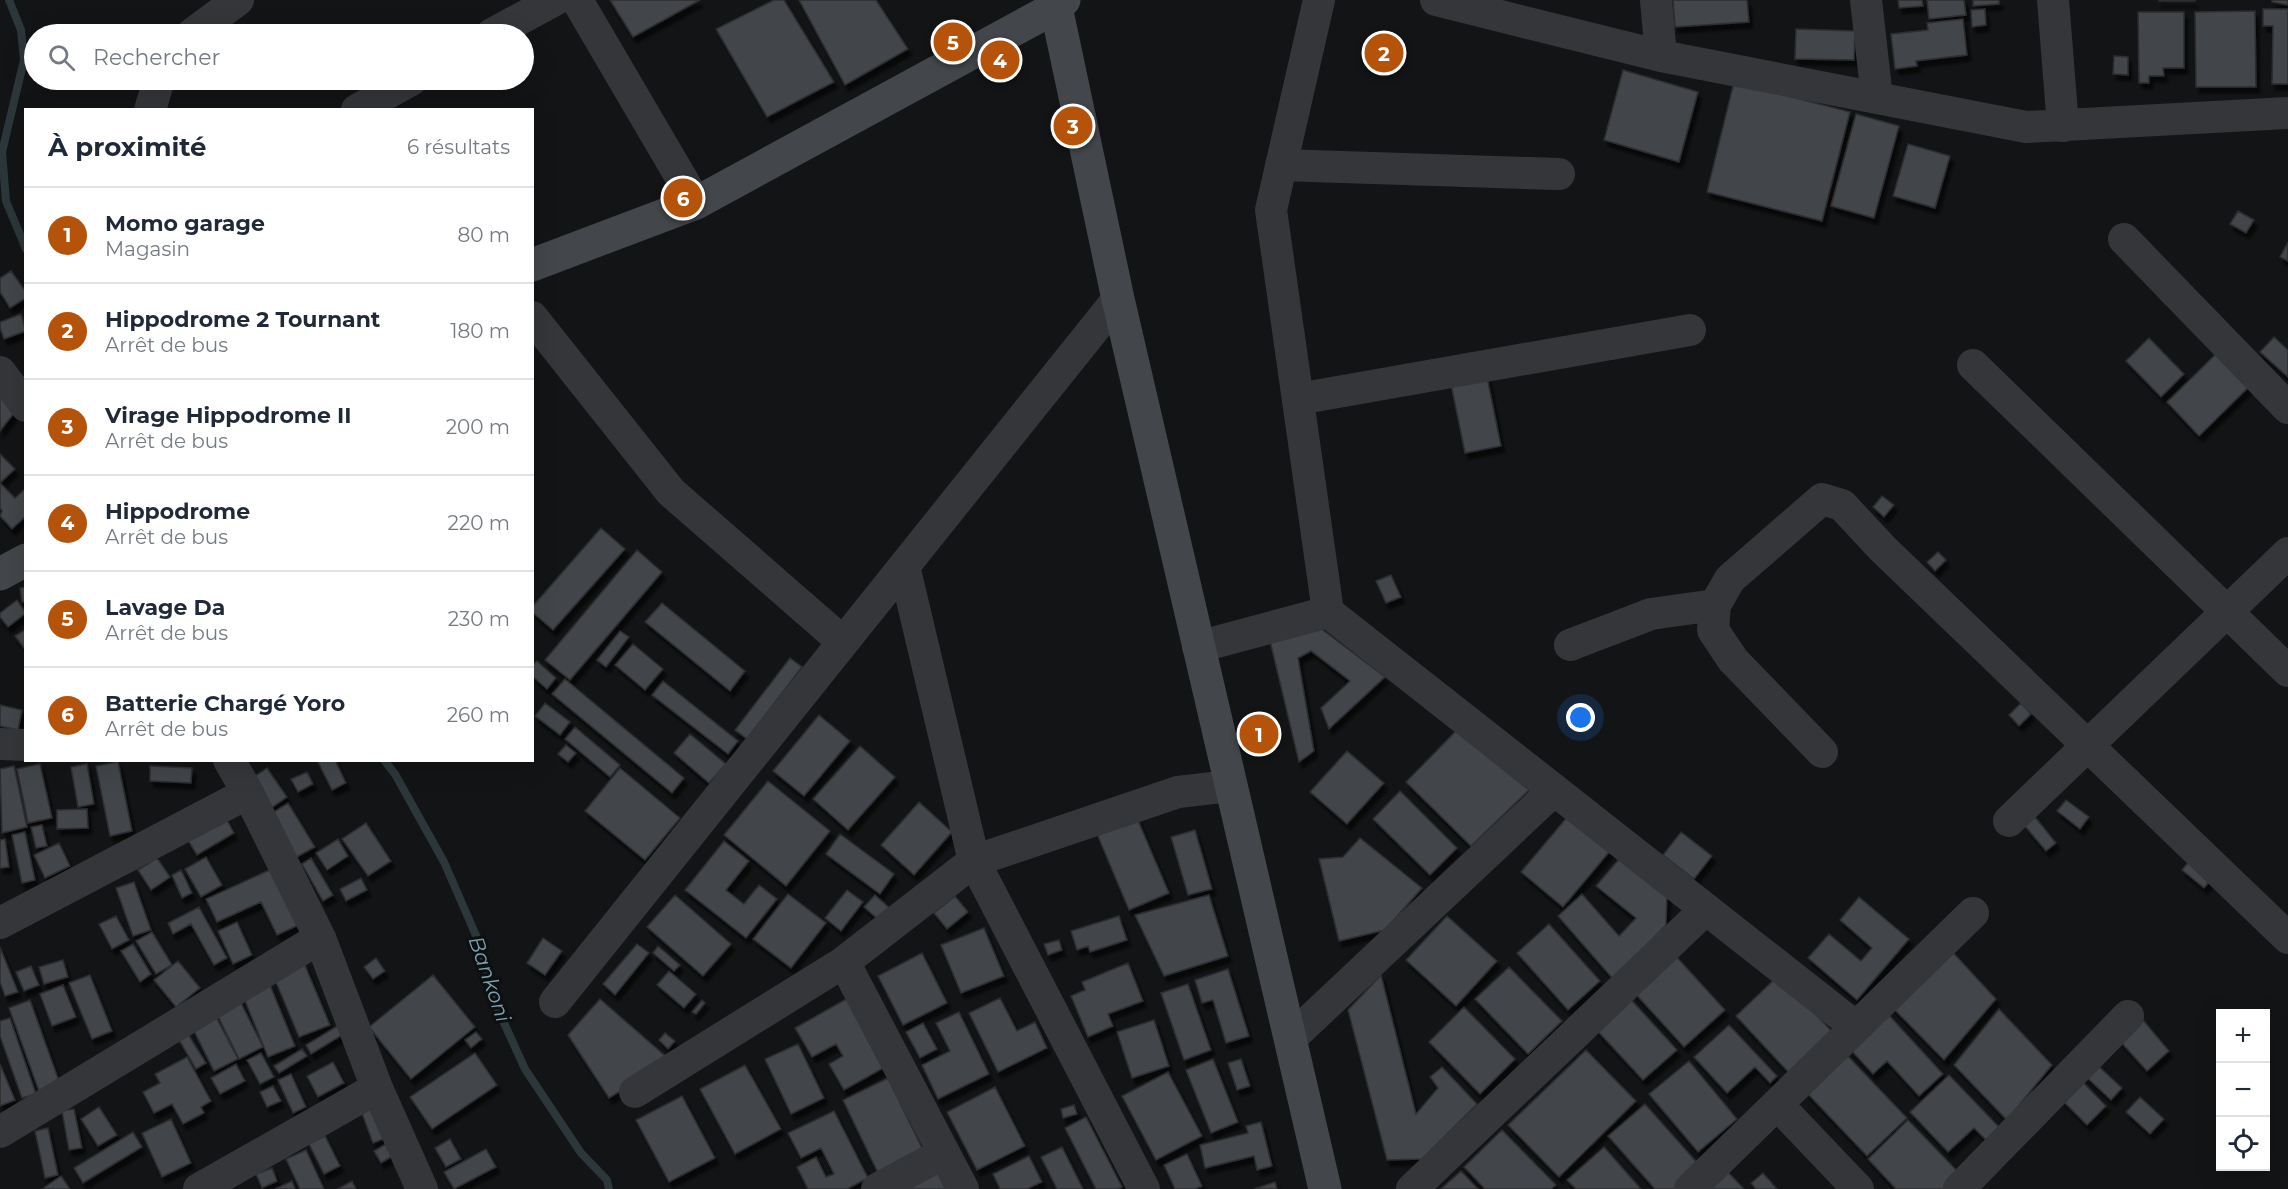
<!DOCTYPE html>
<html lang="fr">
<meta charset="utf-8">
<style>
:root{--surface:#fff;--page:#f2f2f3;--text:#1f2937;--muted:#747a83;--line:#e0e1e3;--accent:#b45309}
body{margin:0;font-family:Montserrat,sans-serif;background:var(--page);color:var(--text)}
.controls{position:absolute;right:18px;bottom:18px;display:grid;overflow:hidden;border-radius:0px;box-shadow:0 6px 24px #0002}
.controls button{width:54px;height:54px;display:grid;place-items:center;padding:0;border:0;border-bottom:2px solid var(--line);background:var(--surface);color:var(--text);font:30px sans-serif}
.you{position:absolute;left:1581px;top:718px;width:21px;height:21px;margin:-15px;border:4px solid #fff;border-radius:50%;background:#1a73e8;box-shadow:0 0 0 9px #1a73e833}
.badge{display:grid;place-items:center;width:39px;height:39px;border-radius:50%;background:var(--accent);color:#fff;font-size:20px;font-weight:700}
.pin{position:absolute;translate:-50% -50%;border:3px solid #fff;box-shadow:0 2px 6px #0006}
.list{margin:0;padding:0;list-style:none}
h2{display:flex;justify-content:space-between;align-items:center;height:78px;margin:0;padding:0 24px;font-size:26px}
h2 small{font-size:20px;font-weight:400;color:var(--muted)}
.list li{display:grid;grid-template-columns:39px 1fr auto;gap:18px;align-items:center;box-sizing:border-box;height:96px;padding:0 24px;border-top:2px solid var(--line)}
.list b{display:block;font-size:22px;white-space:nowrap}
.list p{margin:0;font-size:20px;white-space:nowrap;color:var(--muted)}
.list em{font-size:20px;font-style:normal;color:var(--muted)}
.icon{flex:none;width:33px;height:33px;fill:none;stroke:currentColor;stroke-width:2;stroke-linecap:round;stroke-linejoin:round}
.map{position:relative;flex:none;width:2288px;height:1189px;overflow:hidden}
.search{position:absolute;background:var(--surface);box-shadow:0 6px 24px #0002;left:24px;top:24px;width:510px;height:66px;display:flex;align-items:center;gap:15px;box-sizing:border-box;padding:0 21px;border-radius:33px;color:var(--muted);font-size:22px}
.panel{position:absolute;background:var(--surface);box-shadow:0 6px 24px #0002;left:24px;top:108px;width:510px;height:654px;border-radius:0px}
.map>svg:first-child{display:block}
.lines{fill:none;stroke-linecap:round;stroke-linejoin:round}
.stream{stroke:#2c373b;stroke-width:8}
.building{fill:#424448;stroke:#2d2e31;stroke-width:1.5;filter:url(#shadow)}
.street{stroke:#34363a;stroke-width:32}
.secondary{stroke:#43464a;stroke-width:33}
.labels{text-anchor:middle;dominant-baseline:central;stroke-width:6;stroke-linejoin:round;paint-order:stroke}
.water-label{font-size:21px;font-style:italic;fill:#7ca2b1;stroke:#0e0f10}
</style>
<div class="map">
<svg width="2288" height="1189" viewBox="0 0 2288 1189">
<defs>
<filter id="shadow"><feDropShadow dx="3.5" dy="6" stdDeviation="1.5" flood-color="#0009"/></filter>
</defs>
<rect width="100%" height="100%" fill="#131415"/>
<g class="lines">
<path class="stream" d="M9,0L21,30L24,60L2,152L6,201L26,249
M384,760L395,774L444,862L478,940L499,1012L525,1069L581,1153L607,1180L609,1189"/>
</g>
<path class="building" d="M610,0H700L633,37Z
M774,0H784L834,82L767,117L716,29Z
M799,0H876L908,49L845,85Z
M1673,0H1747L1749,22L1675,27Z
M1898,0H1922L1923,6L1899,8Z
M1927,0H1964L1966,15L1929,19Z
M1973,0H1999V4L1973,6Z
M2159,0H2195V1H2159Z
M2272,0H2288V5L2272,2Z
M1985,9L1986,25L1972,27L1971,10Z
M2263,9H2288V84H2272L2273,26H2263Z
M2255,11L2256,87H2196L2195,12Z
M2138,12H2184V68H2163L2164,76H2149V83H2139Z
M1963,19L1967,55L1916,61L1917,66L1895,69L1891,34L1928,30L1927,23Z
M1796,29L1855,31L1854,60L1795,59Z
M2114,56L2128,57V75L2113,74Z
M1623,70L1698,92L1679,162L1604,140Z
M1734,82L1850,112L1822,221L1707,192Z
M1856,114L1899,126L1874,218L1831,206Z
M1908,144L1950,156L1935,208L1893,196Z
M2238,211L2254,220L2246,233L2230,224Z
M2288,242V261L2280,257Z
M11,271L26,292V298L10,308L0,292V278Z
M21,314L26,331L4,339L0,328V322Z
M2274,337L2288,350V377L2260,352Z
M2149,338L2184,374L2161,397L2126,361Z
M2224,346L2257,379L2199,436L2167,402Z
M1487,377L1501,446L1465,453L1451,384Z
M0,393L18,408L0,431Z
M0,454L15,469L0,483Z
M0,483L15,498L26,488V516L12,529L0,516L2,511L0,508Z
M1882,496L1894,505L1884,517L1873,507Z
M601,528L625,549L553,630L532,612V607Z
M637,550L662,572L570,680L545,660Z
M1938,552L1946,560L1935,571L1927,562Z
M1391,575L1401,597L1386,603L1376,581Z
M26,587V602H22L20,588Z
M17,600L26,613L8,627L0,617V613Z
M662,603L745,671L730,691L645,622Z
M1315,624L1385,677L1329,729L1321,708L1350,681L1311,651L1298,658L1314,751L1299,762L1270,641Z
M26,629V651L15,636Z
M620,631L629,637L606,667L597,660Z
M633,644L663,669L645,690L615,665Z
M790,658L802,667L747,739L735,730Z
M537,661L556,678L547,689L532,676V665Z
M565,679L684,778L672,793L552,694Z
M663,681L738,741L728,754L652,695Z
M545,703L570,722L560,735L535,716Z
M2021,703L2031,714L2019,726L2009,715Z
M0,705L22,710L18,730L0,726Z
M819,715L850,741L804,796L773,771Z
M575,727L620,765L610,777L565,739Z
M1456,731L1529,790L1471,846L1406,782Z
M690,734L726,764L709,783L674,753Z
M566,745L576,753L568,762L558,754Z
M860,746L895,777L848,830L813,799Z
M1347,751L1384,783L1347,824L1310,792Z
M317,760H335L346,783L332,790Z
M118,762L132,831L110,836L96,766Z
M40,764L52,818L28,823L17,769Z
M87,764L94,804L78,807L71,767Z
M14,766L27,827L2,833L0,769Z
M150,766L192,768L191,783L150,781Z
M267,768L287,797L271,808L251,779Z
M620,768L680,818L645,860L585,811Z
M307,772L313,784L298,792L291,779Z
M768,781L830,831L786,886L724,835Z
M1400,791L1457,848L1430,875L1373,819Z
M2066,800L2089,817L2080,829L2057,811Z
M919,802L952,832L914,875L881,845Z
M288,803L315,847L295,858L269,815Z
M87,809L88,828L57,829V810Z
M224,815L234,833L197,855L186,837Z
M1568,816L1610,851L1563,907L1521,872Z
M2035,817L2056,843L2046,851L2025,826Z
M1137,818L1169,893L1129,910L1097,834Z
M366,823L391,861L368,876L342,839Z
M42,825L47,846L36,848L31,827Z
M1195,830L1212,889L1188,895L1171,837Z
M25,832L35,880L22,883L12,835Z
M1681,832L1712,856L1694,879L1663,855Z
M840,834L894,874L880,894L826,854Z
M1360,838L1422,888L1385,930L1339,941L1319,859L1343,857Z
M5,839L9,867L0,868V840Z
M338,839L348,856L327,870L316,853Z
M724,841L749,861L726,890L744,904L759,885L777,899L746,938L685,890Z
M59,843L70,866L45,878L34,855Z
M206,857L222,885L201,897L185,869Z
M157,858L170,877L151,890L138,870Z
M311,858L333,895L323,901L302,864Z
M1620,858L1667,891L1666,925L1613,979L1558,916L1582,894L1619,936L1636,918L1596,886Z
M2192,858L2214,876L2204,888L2182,870Z
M276,867L303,923L277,935L261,902L217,922L206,899Z
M181,870L192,893L182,898L172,875Z
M361,878L367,890L346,901L340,889Z
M134,882L151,930L133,936L116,888Z
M847,890L863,902L841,931L825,918Z
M788,894L826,923L791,968L753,939Z
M675,895L731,944L703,976L647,927Z
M875,895L892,910L881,922L864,907Z
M1209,895L1228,956L1164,976L1135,915Z
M955,896L968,912L947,929L934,913Z
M1859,897L1909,939L1857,1000L1808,958L1829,934L1861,961L1872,948L1840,920Z
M199,907L227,958L214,965L191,924L173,934L168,923Z
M116,916L129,940L112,949L99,924Z
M1119,916L1127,940L1090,952L1088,946L1077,950L1071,931Z
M1447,916L1497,961L1456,1006L1406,960Z
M237,922L252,955L233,964L218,931Z
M1549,924L1600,981L1568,1010L1517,953Z
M984,928L1004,976L961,993L941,945Z
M152,932L172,965L156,974L136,941Z
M543,938L562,951L545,975L527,963Z
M1059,940L1062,950L1048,955L1044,944Z
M133,944L151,974L140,982L121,951Z
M637,944L649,953L615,995L603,984Z
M658,946L680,965L674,971L653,953Z
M1947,946L1996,999L1944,1060L1892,1007Z
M0,947L18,992L5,996L0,982Z
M922,953L947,1003L903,1025L878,976Z
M1673,953L1725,1010L1684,1047L1632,990Z
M376,958L385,971L373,979L364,967Z
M63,960L68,977L44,984L39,967Z
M178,961L200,988L176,1007L154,980Z
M304,963L330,1025L299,1037L273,975Z
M1128,963L1143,1001L1108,1014L1113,1026L1088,1037L1071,996L1085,990L1082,982Z
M31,966L39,985L24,991L16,972Z
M1509,967L1562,1021L1528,1054L1475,999Z
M1228,969L1249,1036L1226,1043L1213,1000L1202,1003L1195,980Z
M669,971L696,994L684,1008L657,985Z
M90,975L112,1031L92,1039L69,983Z
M433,975L475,1027L411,1079L369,1027Z
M1381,975L1416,1114L1438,1088L1430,1077L1442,1067L1477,1104L1422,1159L1387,1160L1348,1010Z
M1779,975L1836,1036L1793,1077L1736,1016Z
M1188,984L1211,1050L1184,1060L1161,993Z
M63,985L76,1017L52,1026L40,994Z
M270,985L295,1046L268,1057L243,996Z
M1626,994L1677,1050L1643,1080L1592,1025Z
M848,998L887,1066L844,1090L829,1064L843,1056L836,1044L812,1057L795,1028Z
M1000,998L1017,1031L1035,1022L1047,1048L998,1072L969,1013Z
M239,999L263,1047L239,1059L215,1010Z
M600,999L671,1061L609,1098L568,1035Z
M30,1000L60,1084L39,1091L9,1008Z
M702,1000L705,1003L696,1014L692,1012Z
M1464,1007L1515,1059L1480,1094L1429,1042Z
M1999,1009L2052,1065L2007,1120L1954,1065Z
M959,1012L989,1074L938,1099L922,1065L950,1051L936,1023Z
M214,1013L238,1059L214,1071L191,1025Z
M1888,1014L1943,1074L1919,1096L1887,1061L1873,1074L1850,1049Z
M10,1018L36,1094L22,1098L0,1036V1021Z
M1154,1020L1169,1066L1132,1078L1117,1032Z
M2143,1020L2169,1051L2147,1071L2119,1040Z
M923,1023L937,1049L920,1058L906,1032Z
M339,1025L344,1034L311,1054L306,1045Z
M1729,1025L1777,1076L1770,1083L1755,1067L1727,1093L1694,1057Z
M476,1032L482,1039L471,1048L465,1040Z
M665,1033L675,1041L668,1049L659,1040Z
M188,1034L206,1063L196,1069L179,1040Z
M798,1044L824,1098L791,1114L765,1059Z
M302,1049L307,1056L279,1073L274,1066Z
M1586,1050L1636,1101L1559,1177L1508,1125Z
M261,1053L274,1077L260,1084L247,1060Z
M475,1053L497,1085L432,1129L410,1097Z
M1846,1054L1907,1118L1867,1156L1806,1092Z
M187,1057L211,1101L201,1107L204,1113L183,1124L172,1104L154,1113L143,1092L160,1083L155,1074Z
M1213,1059L1238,1122L1211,1133L1186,1070Z
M1241,1059L1250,1086L1237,1090L1228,1063Z
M1689,1061L1737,1119L1698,1152L1649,1094Z
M2093,1061L2122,1088L2111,1100L2082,1073Z
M333,1062L344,1083L318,1097L307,1076Z
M0,1064L15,1100L0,1106Z
M236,1064L245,1081L220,1094L211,1078Z
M745,1065L781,1129L735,1154L700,1089Z
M1168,1072L1202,1136L1156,1160L1122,1096Z
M291,1074L306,1107L293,1113L278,1080Z
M1949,1075L2001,1129L1988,1142L1974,1128L1948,1152L1910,1112Z
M2078,1077L2106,1106L2087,1125L2058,1096Z
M888,1078L924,1152L878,1173L843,1100Z
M273,1086L281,1101L267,1107L260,1092Z
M995,1087L1025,1146L977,1170L947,1112Z
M682,1096L715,1158L669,1182L636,1120Z
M2140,1097L2164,1119L2150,1134L2126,1112Z
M373,1103L386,1138L373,1143L360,1108Z
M1645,1104L1701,1167L1676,1189H1655L1608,1136Z
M1074,1105L1077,1114L1063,1118L1061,1109Z
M99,1107L117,1135L98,1146L81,1119Z
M74,1109L82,1148L69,1150L62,1111Z
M834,1111L868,1178L847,1189H808L797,1167L816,1157L826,1177L834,1174L821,1148L801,1158L788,1133Z
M1086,1117L1122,1187L1118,1189H1096L1065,1128Z
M171,1119L191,1163L162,1177L142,1133Z
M1908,1120L1963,1177L1951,1189H1896L1868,1159Z
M1261,1122L1272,1166L1257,1170L1254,1156L1205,1168L1200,1145L1248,1133L1246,1126Z
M48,1128L58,1175L45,1178L35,1131Z
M1502,1130L1556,1185L1551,1189H1485L1464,1167Z
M133,1132L142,1147L83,1183L74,1168Z
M325,1136L340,1166L324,1174L309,1144Z
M450,1139L461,1159L446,1167L435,1148Z
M391,1141L398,1153L381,1163L374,1151Z
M1062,1147L1083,1189H1057L1041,1157Z
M1604,1147L1641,1189H1576L1567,1180Z
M486,1149L496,1167L454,1189L444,1172Z
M306,1150L324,1189H300L286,1159Z
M1187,1154L1202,1186L1195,1189H1175L1164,1165Z
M1029,1156L1042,1182L1027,1189H1000L993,1174Z
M272,1168L277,1181L262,1188L256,1174Z
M1726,1170L1744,1189H1706Z
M937,1171L946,1189H901Z
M1461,1171L1478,1189H1441Z
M1763,1173L1777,1189H1756L1751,1183Z
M61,1176L70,1189H42Z
M292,1181L295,1189H275Z
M352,1181L356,1189H338Z
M1275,1182L1277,1189H1254Z"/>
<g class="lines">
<path class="street" d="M577,0L696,203
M1319,0L1271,210L1328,612L1856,1027
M1436,0L1661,56L2026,127L2288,113
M1656,0L1661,56
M1866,0L1877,98
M2053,0L2063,126
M192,34L238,0
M492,34L555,0
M150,110L159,80
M357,110L411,80
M1281,165L1559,174
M2124,239L2288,408
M532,317L671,492L843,642
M1973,365L2288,671
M0,372L26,406
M1298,399L1690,330
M904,566L974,861L1144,1189
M1570,645L1651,614L1715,605
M1198,647L1328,612
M0,744L26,745
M1822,752L1733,660L1713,630L1715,605L1730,579L1822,499L1842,505L1883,549L2288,938
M229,760L248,793L320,938L377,1088L422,1189
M2009,821L2288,553
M0,923L248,793
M844,962L963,1189
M555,1002L1118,299
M1290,1039L1554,790
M635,1092L844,962L974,861L1178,792L1230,786
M1777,1104L1858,1189
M0,1132L320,938
M199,1189L377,1088
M877,1189L944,1153
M1412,1189L1706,909
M1690,1189L1973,913
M1959,1189L2128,1016"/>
<path class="secondary" d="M1056,7L1118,299L1325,1189
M532,265L696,203L1056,7L1064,0
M0,574L26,560"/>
</g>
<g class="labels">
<g class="water-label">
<text transform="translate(490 979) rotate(71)">Bankoni</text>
</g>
</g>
</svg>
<div class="controls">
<button>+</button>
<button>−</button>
<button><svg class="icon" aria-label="locate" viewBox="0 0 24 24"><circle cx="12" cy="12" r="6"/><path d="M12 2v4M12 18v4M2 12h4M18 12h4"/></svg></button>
</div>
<div class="you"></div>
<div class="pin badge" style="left:1259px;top:734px">1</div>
<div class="pin badge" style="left:1384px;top:53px">2</div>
<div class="pin badge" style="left:1073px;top:126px">3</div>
<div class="pin badge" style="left:1000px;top:60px">4</div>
<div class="pin badge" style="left:953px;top:42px">5</div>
<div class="pin badge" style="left:683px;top:198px">6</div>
<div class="search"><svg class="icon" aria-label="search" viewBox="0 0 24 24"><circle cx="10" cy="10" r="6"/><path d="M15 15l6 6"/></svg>Rechercher</div>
<section class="panel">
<h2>À proximité<small>6 résultats</small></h2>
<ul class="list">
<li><span class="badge">1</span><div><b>Momo garage</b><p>Magasin</p></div><em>80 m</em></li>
<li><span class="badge">2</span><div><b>Hippodrome 2 Tournant</b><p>Arrêt de bus</p></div><em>180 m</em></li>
<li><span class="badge">3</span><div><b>Virage Hippodrome II</b><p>Arrêt de bus</p></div><em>200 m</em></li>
<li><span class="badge">4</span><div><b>Hippodrome</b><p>Arrêt de bus</p></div><em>220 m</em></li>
<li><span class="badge">5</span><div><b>Lavage Da</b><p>Arrêt de bus</p></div><em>230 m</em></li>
<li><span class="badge">6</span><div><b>Batterie Chargé Yoro</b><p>Arrêt de bus</p></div><em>260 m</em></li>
</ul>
</section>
</div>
